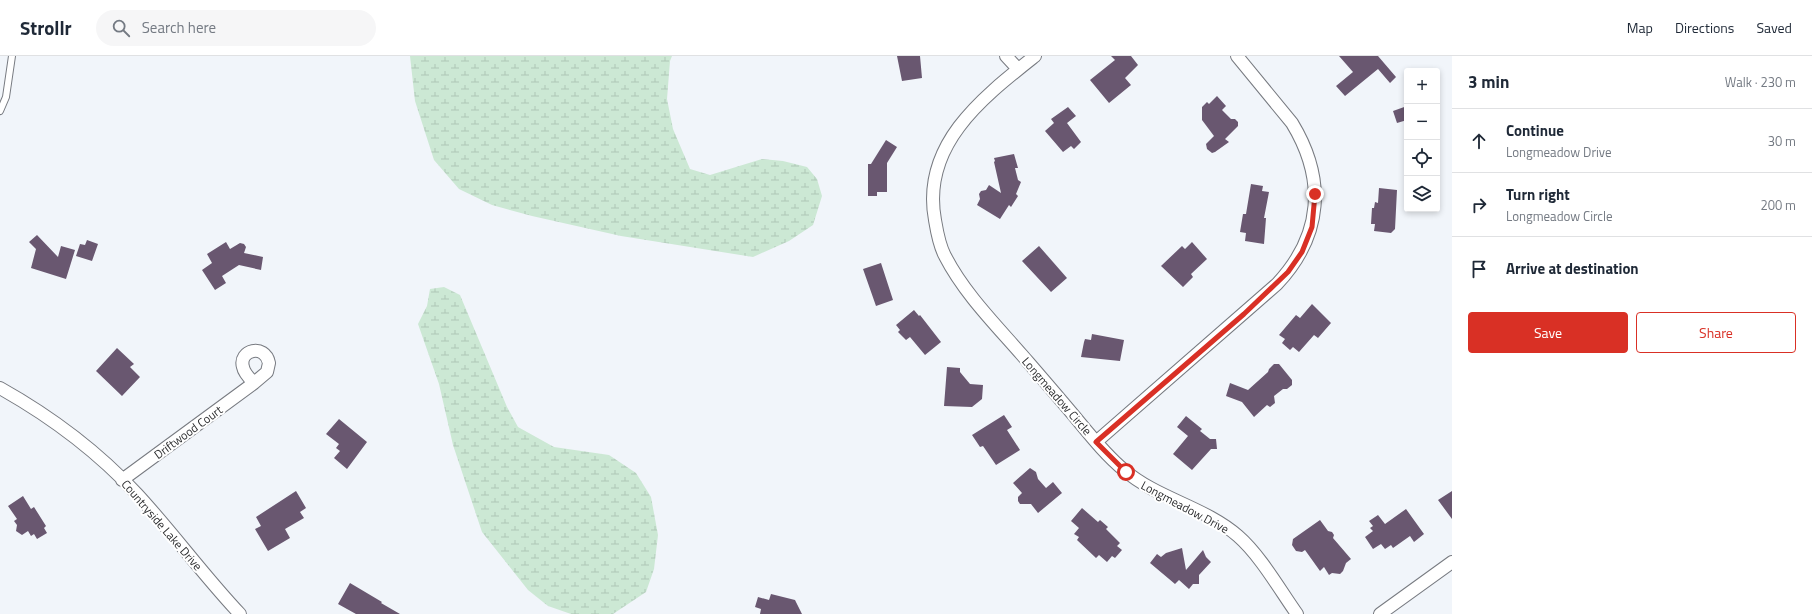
<!DOCTYPE html>
<meta charset="utf-8">
<style>
:root{--surface:#fff;--page:#f6f6f7;--text:#1f2937;--muted:#747a83;--line:#e0e1e3;--accent:#d93025}
body{margin:0;font-family:"Titillium Web",sans-serif;background:var(--page);color:var(--text)}
.controls{position:absolute;right:12px;top:12px;display:grid;overflow:hidden;border-radius:4px;box-shadow:0 2px 6px #0003}
.controls button{width:36px;height:36px;display:grid;place-items:center;padding:0;border:0;border-bottom:1px solid var(--line);background:var(--surface);color:var(--text);font:20px sans-serif}
.stop{position:absolute;width:12px;height:12px;margin:-9px;border:3px solid #d93025;border-radius:50%;background:#fff}
.stop.end{background:#d93025;border-color:#fff;box-shadow:0 1px 4px #0008}
.list{margin:0;padding:0;list-style:none}
h2{display:flex;justify-content:space-between;align-items:center;height:52px;margin:0;padding:0 16px;font-size:17px}
h2 small{font-size:13px;font-weight:400;color:var(--muted)}
.list li{display:grid;grid-template-columns:26px 1fr auto;gap:12px;align-items:center;box-sizing:border-box;height:64px;padding:0 16px;border-top:1px solid var(--line)}
.list b{display:block;font-size:15px;white-space:nowrap}
.list p{margin:0;font-size:13px;white-space:nowrap;color:var(--muted)}
.list em{font-size:13px;font-style:normal;color:var(--muted)}
.actions{display:flex;gap:8px;padding:12px 16px}
.actions a{flex:1;padding:9px 0;border:1px solid var(--accent);border-radius:4px;text-align:center;font-size:14px;color:var(--accent)}
.actions .main{background:var(--accent);color:#fff}
.icon{flex:none;width:22px;height:22px;fill:none;stroke:currentColor;stroke-width:2;stroke-linecap:round;stroke-linejoin:round}
.map{position:relative;flex:none;width:1452px;height:558px;overflow:hidden}
header{display:flex;align-items:center;gap:24px;box-sizing:border-box;height:56px;padding:0 20px;background:var(--surface);border-bottom:1px solid var(--line)}
header strong{font-size:19px}
nav{display:flex;gap:22px;margin-inline-start:auto;font-size:14px}
.search{width:280px;height:36px;background:var(--page);display:flex;align-items:center;gap:10px;box-sizing:border-box;padding:0 14px;border-radius:22px;color:var(--muted);font-size:15px}
main{display:flex}
aside{flex:1;background:var(--surface)}
.map>svg:first-child{display:block}
.wetland{fill:url(#wetland-marsh)}
.building{fill:#695770}
.lines{fill:none;stroke-linecap:round;stroke-linejoin:round}
.service-casing{stroke:#777a80;stroke-width:8}
.minor-casing{stroke:#777a80;stroke-width:14}
.service{stroke:#fff;stroke-width:6}
.minor{stroke:#fff;stroke-width:12}
.route{stroke:#d93025;stroke-width:5}
.labels{text-anchor:middle;dominant-baseline:central;stroke-width:4;stroke-linejoin:round;paint-order:stroke}
.street-label{font-size:12px;fill:#2c2d2f;stroke:#fff}
</style>
<header>
<strong>Strollr</strong>
<div class="search"><svg class="icon" aria-label="search" viewBox="0 0 24 24"><circle cx="10" cy="10" r="6"/><path d="M15 15l6 6"/></svg>Search here</div>
<nav><a>Map</a><a>Directions</a><a>Saved</a></nav>
</header>
<main>
<div class="map">
<svg width="1452" height="558" viewBox="0 0 1452 558">
<defs>
<pattern id="wetland-marsh" width="20" height="14" patternUnits="userSpaceOnUse"><rect width="20" height="14" fill="#cce8d4"/><path d="M1 5h8M5 5V1M11 12h8M15 12V8" fill="none" stroke="#afc7b6"/></pattern>
</defs>
<rect width="100%" height="100%" fill="#f1f5fa"/>
<path class="wetland" d="M410,0H672L670,5L667,43L673,73L690,113L710,119L762,103L783,105L807,111L817,123L822,140L813,169L789,185L753,201L621,180L532,160L492,149L459,133L434,104L415,45Z
M444,231L460,239L507,351L518,371L554,391L609,399L636,417L651,441L658,479L654,513L646,536L613,558H571L548,550L528,534L482,476L453,389L439,328L418,268L427,250L430,233Z"/>
<path class="building" d="M897,0H920L922,22L902,25Z
M1111,0H1131L1138,9L1125,22L1131,29L1109,47L1090,24L1115,4Z
M1339,0H1378L1396,21L1390,27L1378,13L1345,40L1336,30L1353,16Z
M1217,40L1226,50L1222,54L1231,63H1235L1238,66V70L1225,83L1229,86L1215,96L1212,97L1207,93L1206,88L1214,80L1202,64V51L1207,46L1209,48Z
M1407,50V64L1397,67L1393,55Z
M1068,51L1076,60L1067,67L1081,86L1074,93L1071,90L1063,96L1045,75L1054,67L1051,63Z
M886,84L897,91L887,107V136H877V140H868V108H871Z
M1014,98L1018,112H1015L1018,124L1021,126L1016,138L1018,140L1011,151L1009,149L1000,163L977,149L980,143L979,138L981,135L986,134L989,129L1001,137L994,106L995,105L994,102Z
M1251,128L1263,130L1262,135L1269,136L1264,162H1266L1264,188L1245,185L1246,177L1240,176L1243,158H1246Z
M1379,132L1397,134L1395,173L1391,177L1374,175L1375,168H1371L1372,152H1374L1375,146L1378,147Z
M37,179L58,201L61,190L75,194L66,223L31,212L36,193L29,186Z
M87,184L98,188L92,205L76,200L80,188L85,189Z
M226,186L230,193L240,187L244,188L246,191L244,197L263,201L261,214L239,209L222,220L226,227L215,234L202,214L212,207L207,198Z
M1192,186L1207,203L1191,218L1193,221L1183,231L1161,210L1182,190L1185,193Z
M1039,190L1067,222L1051,236L1022,205Z
M881,207L893,244L876,250L863,213Z
M1312,248L1331,267L1318,282L1314,279L1299,296L1293,291L1290,294L1282,287L1285,283L1279,279L1296,259L1300,262Z
M914,254L919,260L920,259L941,286L925,299L910,281L906,284L898,276L900,274L896,269Z
M1092,278L1124,284L1120,305L1081,301L1084,286L1085,283L1091,284Z
M117,292L134,308L130,311L140,321L122,340L96,315Z
M1274,308H1279L1292,324V329L1287,333H1283L1274,340L1275,347L1270,351L1267,349L1254,361L1242,346L1226,340L1230,327L1248,334L1268,316L1269,313Z
M947,311L960,312V316L970,328L983,329L982,343L972,351L944,350Z
M1004,359L1012,371L1007,374L1020,394L996,409L983,390L980,391L972,379Z
M1186,360L1202,373L1200,375L1210,383H1216L1217,393H1211L1192,414L1173,398L1188,380L1177,371Z
M339,363L367,386L347,413L334,402L340,395L336,392L339,388L326,378Z
M1030,412L1036,416L1038,423L1046,432L1053,426L1062,437L1038,457L1031,448H1020L1018,445V441L1022,437L1013,427Z
M296,435L306,452L300,456L304,462L285,473L290,482L268,495L255,473L261,470L256,461Z
M1452,435V463L1438,444Z
M23,440L31,453L34,451L46,470L44,472L47,477L37,483L34,478L31,480L28,475L22,479L16,475L17,469L14,465L17,463L8,450Z
M1082,452L1098,466L1100,464L1108,471L1106,473L1120,487L1117,490L1122,494L1115,502L1112,500L1107,506L1099,499L1096,502L1077,484L1079,481L1074,478L1079,472L1071,465Z
M1406,453L1424,478L1414,486L1410,480L1393,492L1391,489L1385,493L1381,488L1373,493L1365,481L1373,475L1370,472L1373,470L1369,465L1378,459L1385,468Z
M1320,464L1328,475L1332,476L1334,479L1333,482L1351,503L1346,507L1343,515L1340,518L1332,517L1329,519L1324,511L1320,515L1305,494L1302,496L1296,495L1292,489L1293,483Z
M1182,492L1186,514L1203,494L1206,501L1211,506L1199,519V528H1193L1189,533L1179,524L1175,528L1150,507L1157,498L1161,501L1166,497Z
M350,527L382,546L381,547L400,558H356L338,548Z
M771,538L795,544L802,558H760L761,553L755,551L758,541L769,544Z"/>
<g class="lines">
<g class="service-casing">
<path id="service" d="M0,55L6,41L12,0"/>
</g>
<g class="minor-casing">
<path id="minor" d="M1006,0L1018,13
M1035,0C982,42 921,89 935,164C937,176 939,189 945,200C964,237 995,268 1022,299C1041,321 1061,344 1080,367C1094,384 1108,401 1124,414C1158,443 1205,451 1238,480C1260,499 1280,534 1297,558
M0,332C50,360 98,396 137,438C173,477 204,520 240,558
M1096,386L1277,228C1323,179 1326,123 1292,67L1237,0
M122,424L254,327L267,316L269,307C265,287 238,294 243,311C244,317 250,323 254,327
M1380,558L1452,506"/>
</g>
<use href="#service" class="service"/>
<use href="#minor" class="minor"/>
</g>
<g class="lines">
<path class="route" d="M1126,416L1096,386L1244,258L1288,216L1302,196L1312,171L1315,138"/>
</g>
<g class="labels">
<g class="street-label">
<text transform="translate(1057 340) rotate(49)">Longmeadow Circle</text>
<text transform="translate(188 376) rotate(-36)">Driftwood Court</text>
<text transform="translate(1185 451) rotate(28)">Longmeadow Drive</text>
<text transform="translate(162 469) rotate(49)">Countryside Lake Drive</text>
</g>
</g>
</svg>
<div class="controls">
<button>+</button>
<button>−</button>
<button><svg class="icon" aria-label="locate" viewBox="0 0 24 24"><circle cx="12" cy="12" r="6"/><path d="M12 2v4M12 18v4M2 12h4M18 12h4"/></svg></button>
<button><svg class="icon" aria-label="layers" viewBox="0 0 24 24"><path d="M12 4l9 5-9 5-9-5zM3 14l9 5 9-5"/></svg></button>
</div>
<div class="stop" style="left:1126px;top:416px"></div>
<div class="stop end" style="left:1315px;top:138px"></div>
</div>
<aside>
<h2>3 min<small>Walk · 230 m</small></h2>
<ul class="list">
<li><svg class="icon" aria-label="ahead" viewBox="0 0 24 24"><path d="M12 20V5M6 11l6-6 6 6"/></svg><div><b>Continue</b><p>Longmeadow Drive</p></div><em>30 m</em></li>
<li><svg class="icon" aria-label="right" viewBox="0 0 24 24"><path d="M7 20v-9h11M14 6l5 5-5 5"/></svg><div><b>Turn right</b><p>Longmeadow Circle</p></div><em>200 m</em></li>
<li><svg class="icon" aria-label="arrive" viewBox="0 0 24 24"><path d="M6 21V4h12l-3 4 3 4H6"/></svg><div><b>Arrive at destination</b></div></li>
</ul>
<div class="actions"><a class="main">Save</a><a>Share</a></div>
</aside>
</main>
